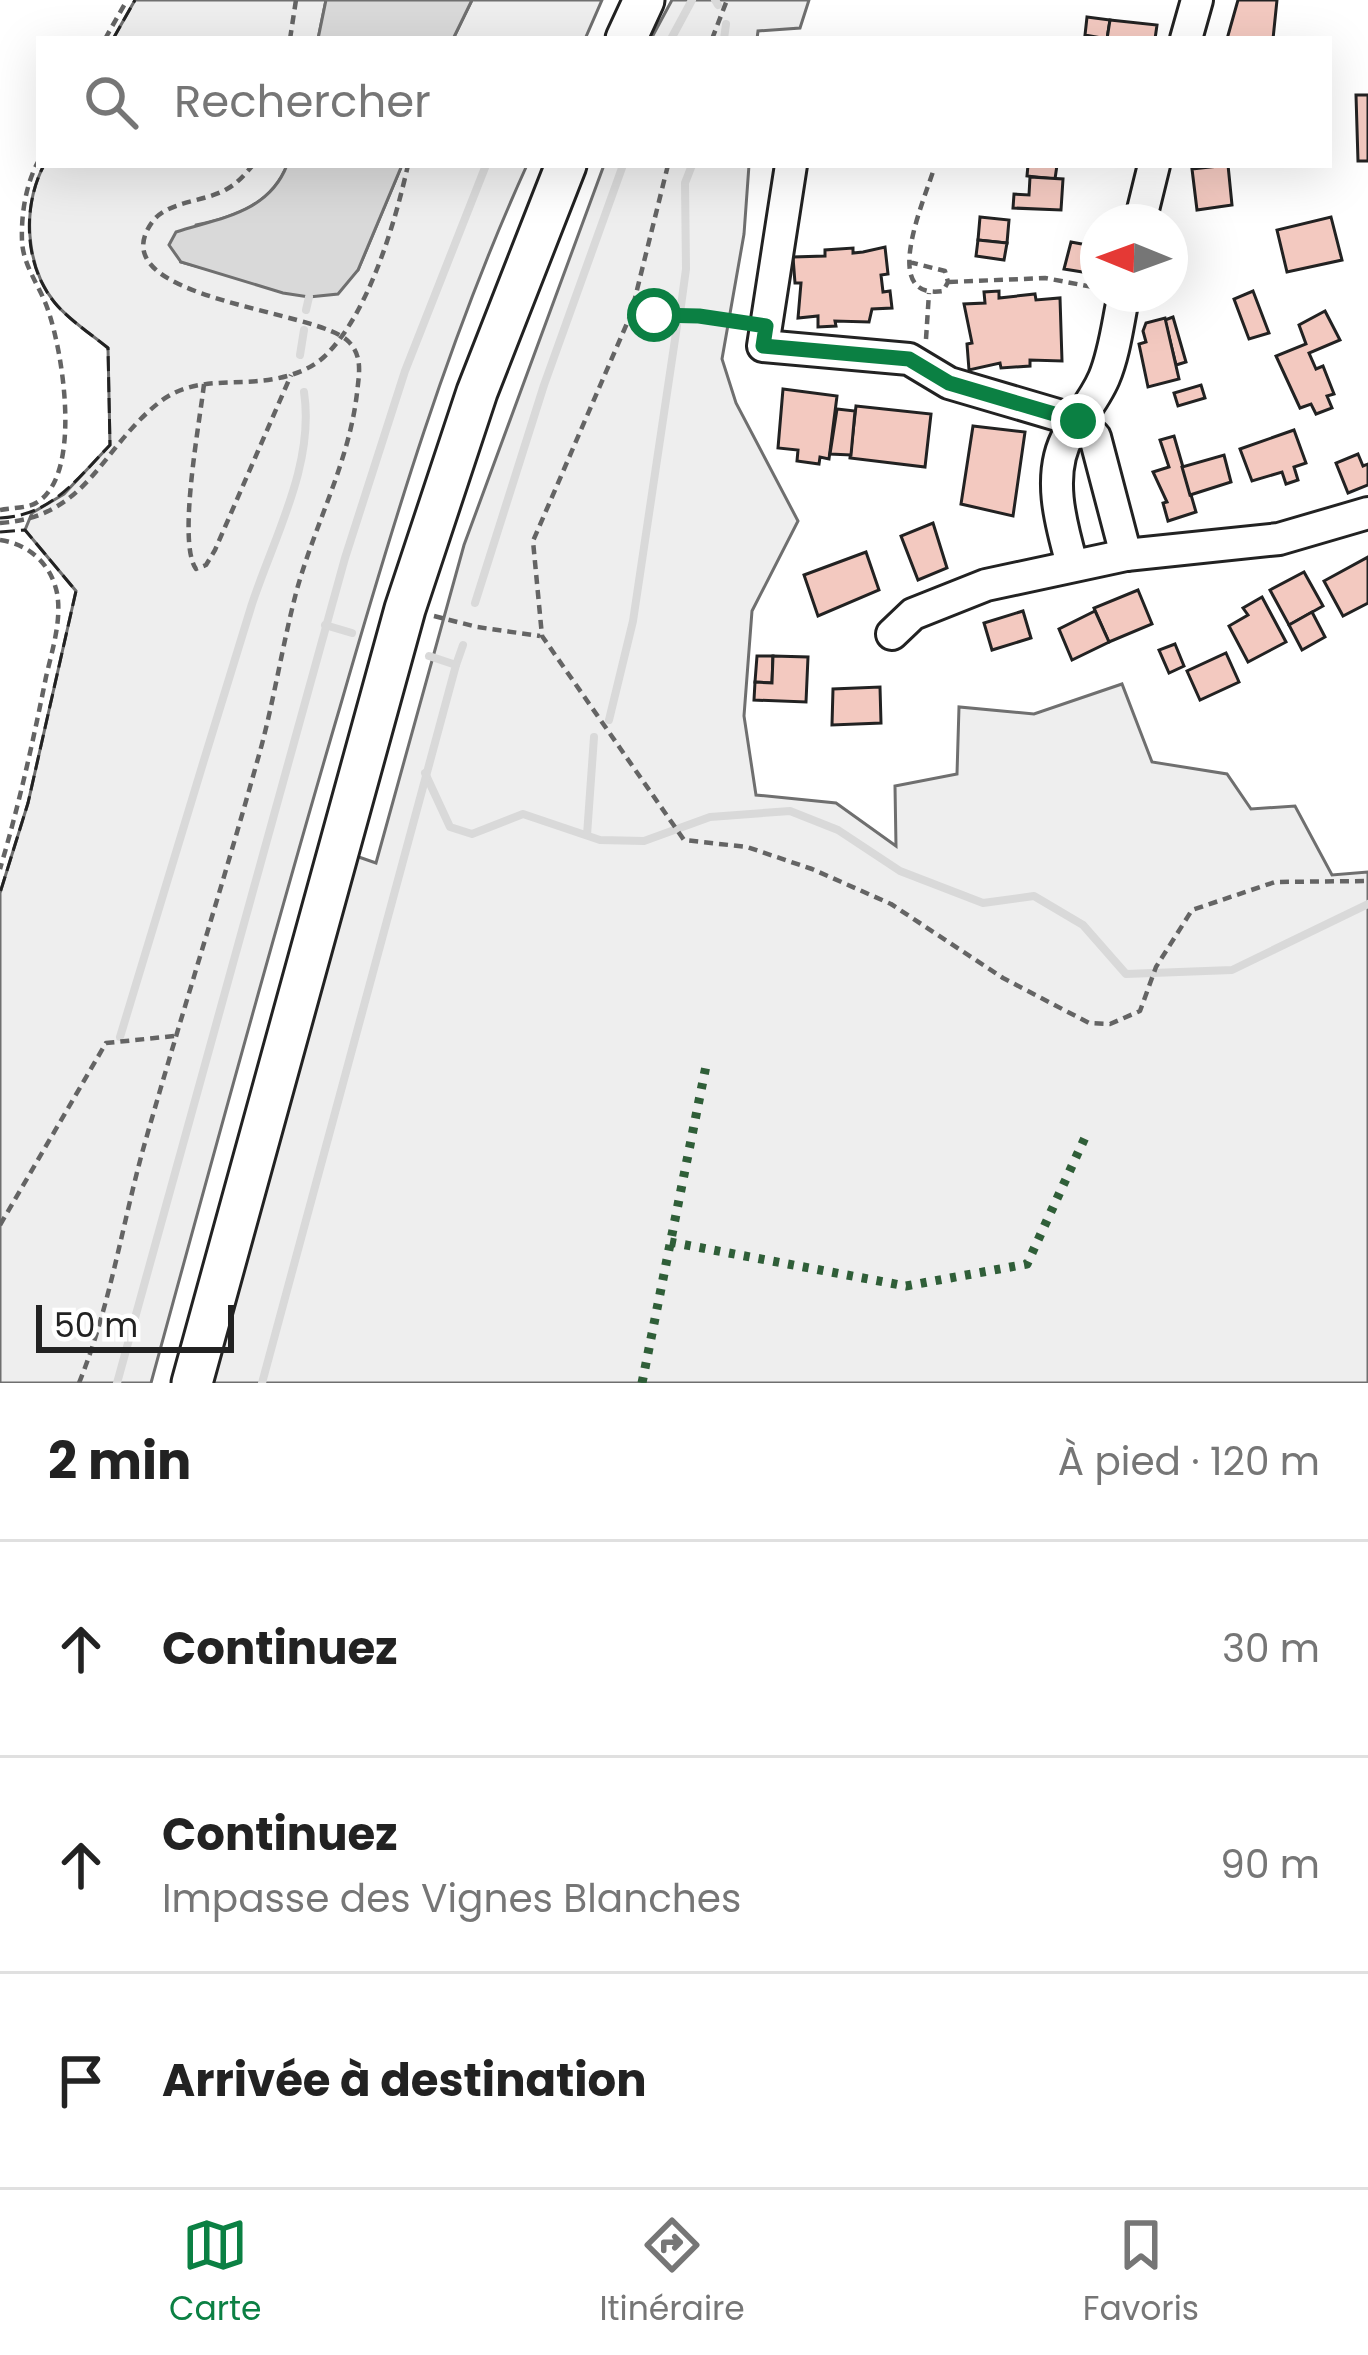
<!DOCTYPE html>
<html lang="fr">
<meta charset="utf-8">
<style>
:root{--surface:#fff;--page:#f6f6f6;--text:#222;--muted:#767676;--line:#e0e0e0;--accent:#0b8043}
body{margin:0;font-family:Poppins,sans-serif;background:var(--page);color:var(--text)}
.compass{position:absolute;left:1080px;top:204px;width:108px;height:108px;border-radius:50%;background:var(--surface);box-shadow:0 12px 48px #0002;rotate:271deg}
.scale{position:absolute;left:36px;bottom:30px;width:198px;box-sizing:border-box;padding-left:12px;border:6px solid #222;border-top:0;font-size:33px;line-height:42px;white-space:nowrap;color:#222;-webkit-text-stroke:9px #fff;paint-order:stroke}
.stop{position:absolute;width:36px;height:36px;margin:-27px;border:9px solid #0b8043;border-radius:50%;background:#fff}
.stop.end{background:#0b8043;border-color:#fff;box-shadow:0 3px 12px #0008}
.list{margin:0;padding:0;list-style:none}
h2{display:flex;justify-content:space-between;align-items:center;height:156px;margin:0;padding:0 48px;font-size:51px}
h2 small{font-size:39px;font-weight:400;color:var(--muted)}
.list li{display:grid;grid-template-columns:78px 1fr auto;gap:36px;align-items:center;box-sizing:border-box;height:216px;padding:0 48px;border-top:3px solid var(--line)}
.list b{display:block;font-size:45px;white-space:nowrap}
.list p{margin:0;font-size:39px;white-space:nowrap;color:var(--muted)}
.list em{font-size:39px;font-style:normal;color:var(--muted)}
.icon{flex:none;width:66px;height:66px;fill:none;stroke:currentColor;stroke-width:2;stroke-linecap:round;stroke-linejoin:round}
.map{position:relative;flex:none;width:1368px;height:1383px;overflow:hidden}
.search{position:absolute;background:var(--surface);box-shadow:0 12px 48px #0002;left:36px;right:36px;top:36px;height:132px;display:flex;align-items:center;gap:30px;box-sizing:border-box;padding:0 42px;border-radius:0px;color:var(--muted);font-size:45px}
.sheet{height:804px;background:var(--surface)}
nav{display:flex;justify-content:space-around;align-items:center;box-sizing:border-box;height:168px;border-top:3px solid var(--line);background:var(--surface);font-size:33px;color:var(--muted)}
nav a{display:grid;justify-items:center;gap:6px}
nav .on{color:var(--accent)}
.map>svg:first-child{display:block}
</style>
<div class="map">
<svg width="1368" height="1383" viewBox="0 0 1368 1383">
<rect width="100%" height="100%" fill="#fff"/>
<g fill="#eee" stroke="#6f6f6f" stroke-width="3">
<polygon points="135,0 326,0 318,39 113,39"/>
<polygon points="472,0 602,0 585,39 453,39"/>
<polygon points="672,0 809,0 800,28 758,31 757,39 651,39"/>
<path d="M44,165H287C271,205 234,217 196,225L181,262L309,297L358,270L402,165H527C448,339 393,523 340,707C274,931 213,1157 151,1383H0V893L28,803L76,591L25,530L32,513L64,494L110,445L108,348C91,334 69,320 55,303C25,266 22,207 44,165Z"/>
<polygon points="604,165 749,165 744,234 722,359 736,403 798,521 752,611 744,716 756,795 836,803 896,846 895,786 957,774 959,707 1034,714 1122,684 1152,762 1227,774 1251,809 1295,806 1332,875 1368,872 1368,1383 212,1383 353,855 376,863 464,545"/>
</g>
<g fill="#d9d9d9" stroke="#6f6f6f" stroke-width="3">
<polygon points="326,0 472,0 453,39 318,39"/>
<path d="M287,165H402L358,270L338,294L309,297L283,293L181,262L169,245L176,232C219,218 269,213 287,165Z"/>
</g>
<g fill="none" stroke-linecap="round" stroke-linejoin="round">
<g stroke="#d9d9d9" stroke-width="8">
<polyline points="715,0 718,5"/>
<polyline points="671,39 692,0"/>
<polyline points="724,39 726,24"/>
<polyline points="306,310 309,297"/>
<polyline points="680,313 686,269 685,183 692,165"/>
<polyline points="300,355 304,330"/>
<polyline points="475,603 544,385 623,165"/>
<polyline points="325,625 352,633"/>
<polyline points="456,665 463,645"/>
<polyline points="609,720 633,621 677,326"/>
<polyline points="425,773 450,827 472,834 523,814 600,840 644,841 710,817 790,811 838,830 900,871 983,903 1034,896 1083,925 1126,974 1232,970 1368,904"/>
<polyline points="587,835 594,737"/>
<path d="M120,1037C164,893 207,748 252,604C274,537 315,464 304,392"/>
<polyline points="117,1383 345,558 405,371 486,165"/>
<polyline points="262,1383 456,665 429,656"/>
</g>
</g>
<g fill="#f3c9c0" stroke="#222" stroke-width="3">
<polygon points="1238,0 1277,0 1273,39 1227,39"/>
<polygon points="1087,17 1110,20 1107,39 1085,35"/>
<polygon points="1110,20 1157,25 1155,39 1107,39"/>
<polygon points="1356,95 1368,95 1368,161 1358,161"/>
<polygon points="1028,165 1057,165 1055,179 1027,176"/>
<polygon points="1228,165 1232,205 1197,210 1192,169"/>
<polygon points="1030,177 1063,179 1061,210 1013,208 1014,194 1029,195"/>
<polygon points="980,217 1009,220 1007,243 978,240"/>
<polygon points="1331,217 1342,260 1287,272 1277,230"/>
<polygon points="978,240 1007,243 1004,260 976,256"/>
<polygon points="1071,242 1098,247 1095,274 1064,269"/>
<polygon points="885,247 888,274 881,275 883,292 890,291 892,308 872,309 869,322 835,321 836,326 818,327 818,316 798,318 801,283 795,283 793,257 825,256 825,250 853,248 853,253 863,252"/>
<polygon points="999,291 999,298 1035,294 1036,300 1060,298 1062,361 1030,360 1030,366 1001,368 1000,363 969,370 967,344 972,343 964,304 985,303 984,292"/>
<polygon points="1253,291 1269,333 1249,339 1234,299"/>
<polygon points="1325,311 1340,340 1309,353 1316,369 1323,366 1334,394 1327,396 1332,408 1316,414 1311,404 1300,408 1276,356 1306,344 1299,325"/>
<polygon points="1173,317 1186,362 1176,365 1165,320"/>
<polygon points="1165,318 1179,379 1148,387 1139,344 1146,342 1143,331 1146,323"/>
<polygon points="1201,385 1205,398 1178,406 1174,393"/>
<polygon points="783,389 837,396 829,459 820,457 819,464 797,461 798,450 778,448"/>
<polygon points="856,406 931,414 925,467 850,458"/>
<polygon points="837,409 855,411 851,455 830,454"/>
<polygon points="973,426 1025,432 1013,516 961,504"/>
<polygon points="1294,430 1306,463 1294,467 1298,480 1286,484 1282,472 1252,481 1240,449"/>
<polygon points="1174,436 1196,512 1168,521 1163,503 1167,502 1153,472 1169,467 1160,440"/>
<polygon points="1358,454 1363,466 1368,464 1368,485 1348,493 1336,463"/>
<polygon points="1224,455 1231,482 1190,495 1182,467"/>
<polygon points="933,523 947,568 918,580 901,536"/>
<polygon points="866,552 879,590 818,616 804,575"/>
<polygon points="1368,557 1368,603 1343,616 1324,581"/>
<polygon points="1304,572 1323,606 1289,625 1270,590"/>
<polygon points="1138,590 1152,624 1109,642 1094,608"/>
<polygon points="1262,597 1286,642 1248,662 1229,626 1248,615 1243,608"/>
<polygon points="1023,611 1031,638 992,650 984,623"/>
<polygon points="1095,611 1109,642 1072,660 1059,629"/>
<polygon points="1312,612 1325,637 1302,650 1289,625"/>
<polygon points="1175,644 1184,666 1169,673 1159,650"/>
<polygon points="1226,653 1239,682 1200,700 1187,671"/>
<polygon points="757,656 773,656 772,683 755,682"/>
<polygon points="773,656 808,657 806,702 754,700 755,682 772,683"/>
<polygon points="880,687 881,723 832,725 833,689"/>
</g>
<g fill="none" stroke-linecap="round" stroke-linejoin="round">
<defs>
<g id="minor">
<polyline points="1186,39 1197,0"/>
<polyline points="791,165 763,346 909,359 949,383 1078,421 1095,437 1126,555"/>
<polyline points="1140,222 1154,165"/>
<path d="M1072,564C1061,525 1046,473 1069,434C1081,415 1095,399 1104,378C1115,352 1118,321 1124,294"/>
<polyline points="892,634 913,614 986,585 1126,555 1279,539 1368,513"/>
</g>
<g id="major">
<polyline points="626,39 644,0"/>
<polyline points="192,1383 405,609 477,392 566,165"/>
</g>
</defs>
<use href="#minor" stroke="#222" stroke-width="36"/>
<use href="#major" stroke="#222" stroke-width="45"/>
<g stroke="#646464" stroke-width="4.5" stroke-dasharray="9 6" stroke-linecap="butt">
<polyline points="105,39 127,0"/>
<polyline points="290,39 296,0"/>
<polyline points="712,39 727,0"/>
<polyline points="668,165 631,314 533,541 542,636 684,840 747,847 812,869 891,904 1003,978 1089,1023 1110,1024 1140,1011 1156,967 1192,910 1275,882 1368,881"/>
<path d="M909,262L945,271L948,282L943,291C877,301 927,195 935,165"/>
<polyline points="949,282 1045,278 1098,288"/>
<polyline points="631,314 699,316 739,322"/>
<polyline points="926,339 929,293"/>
<path d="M204,384C200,421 177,542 196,569L206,565L215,550L291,375"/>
<path d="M0,510C10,508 28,508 36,503C83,476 63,353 48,310C40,286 23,266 22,241C21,214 26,183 39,160"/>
<path d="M0,523C89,517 100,448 161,401C190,379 224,384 258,381C281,379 307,373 325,356C369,313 395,223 408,165"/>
<path d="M0,540C29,544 51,564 57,593C62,620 52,651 46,677C33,742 19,805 0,869"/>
<polyline points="434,616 477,627 540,636"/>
<polyline points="0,1225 106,1043 175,1036"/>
<path d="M79,1383C110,1307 122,1225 144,1146C182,1012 225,879 262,744C275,694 283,643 296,593C314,526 349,463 357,393C359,374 363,357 349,342C320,309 94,300 153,221C168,201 205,202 227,189C238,183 245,174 253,165"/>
</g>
<use href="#minor" stroke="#fff" stroke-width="30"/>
<use href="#major" stroke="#fff" stroke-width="39"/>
<g stroke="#2f5e38" stroke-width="9" stroke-dasharray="6 9" stroke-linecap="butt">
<polyline points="670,1242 906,1286 1027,1264 1088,1131"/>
<polyline points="642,1383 707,1061"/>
</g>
<g stroke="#222" stroke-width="3" stroke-dasharray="15 6" stroke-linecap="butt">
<polyline points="113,39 135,0"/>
<path d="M0,518C51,516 77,479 110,445L108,348C91,334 69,320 55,303C24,266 22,207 44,165"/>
<polyline points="0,532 25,530 76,591 28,803 0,893"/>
</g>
</g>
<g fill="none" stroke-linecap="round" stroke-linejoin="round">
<polyline stroke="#0b8043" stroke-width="15" points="654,315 699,316 766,326 763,346 909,359 949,383 1078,421"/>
</g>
</svg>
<svg class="compass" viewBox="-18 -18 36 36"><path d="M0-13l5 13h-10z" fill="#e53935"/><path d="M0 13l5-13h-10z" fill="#767676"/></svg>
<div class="scale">50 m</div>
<div class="stop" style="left:654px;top:315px"></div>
<div class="stop end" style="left:1078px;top:421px"></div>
<div class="search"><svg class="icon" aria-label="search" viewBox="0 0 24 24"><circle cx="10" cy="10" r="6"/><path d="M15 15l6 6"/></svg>Rechercher</div>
</div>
<section class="sheet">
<h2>2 min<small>À pied · 120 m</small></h2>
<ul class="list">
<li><svg class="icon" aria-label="ahead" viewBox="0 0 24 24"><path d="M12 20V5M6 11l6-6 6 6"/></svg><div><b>Continuez</b></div><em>30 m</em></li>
<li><svg class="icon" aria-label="ahead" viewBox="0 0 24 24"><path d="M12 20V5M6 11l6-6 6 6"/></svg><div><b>Continuez</b><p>Impasse des Vignes Blanches</p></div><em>90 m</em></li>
<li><svg class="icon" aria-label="arrive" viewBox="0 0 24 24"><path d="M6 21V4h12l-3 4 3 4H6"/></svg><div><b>Arrivée à destination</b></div></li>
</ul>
</section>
<nav>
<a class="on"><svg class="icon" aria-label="map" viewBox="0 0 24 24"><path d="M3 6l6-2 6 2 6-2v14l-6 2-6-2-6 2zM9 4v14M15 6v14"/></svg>Carte</a>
<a><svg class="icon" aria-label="directions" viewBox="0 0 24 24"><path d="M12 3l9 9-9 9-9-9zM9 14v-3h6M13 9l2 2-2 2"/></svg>Itinéraire</a>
<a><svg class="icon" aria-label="saved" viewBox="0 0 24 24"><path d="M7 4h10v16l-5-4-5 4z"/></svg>Favoris</a>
</nav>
